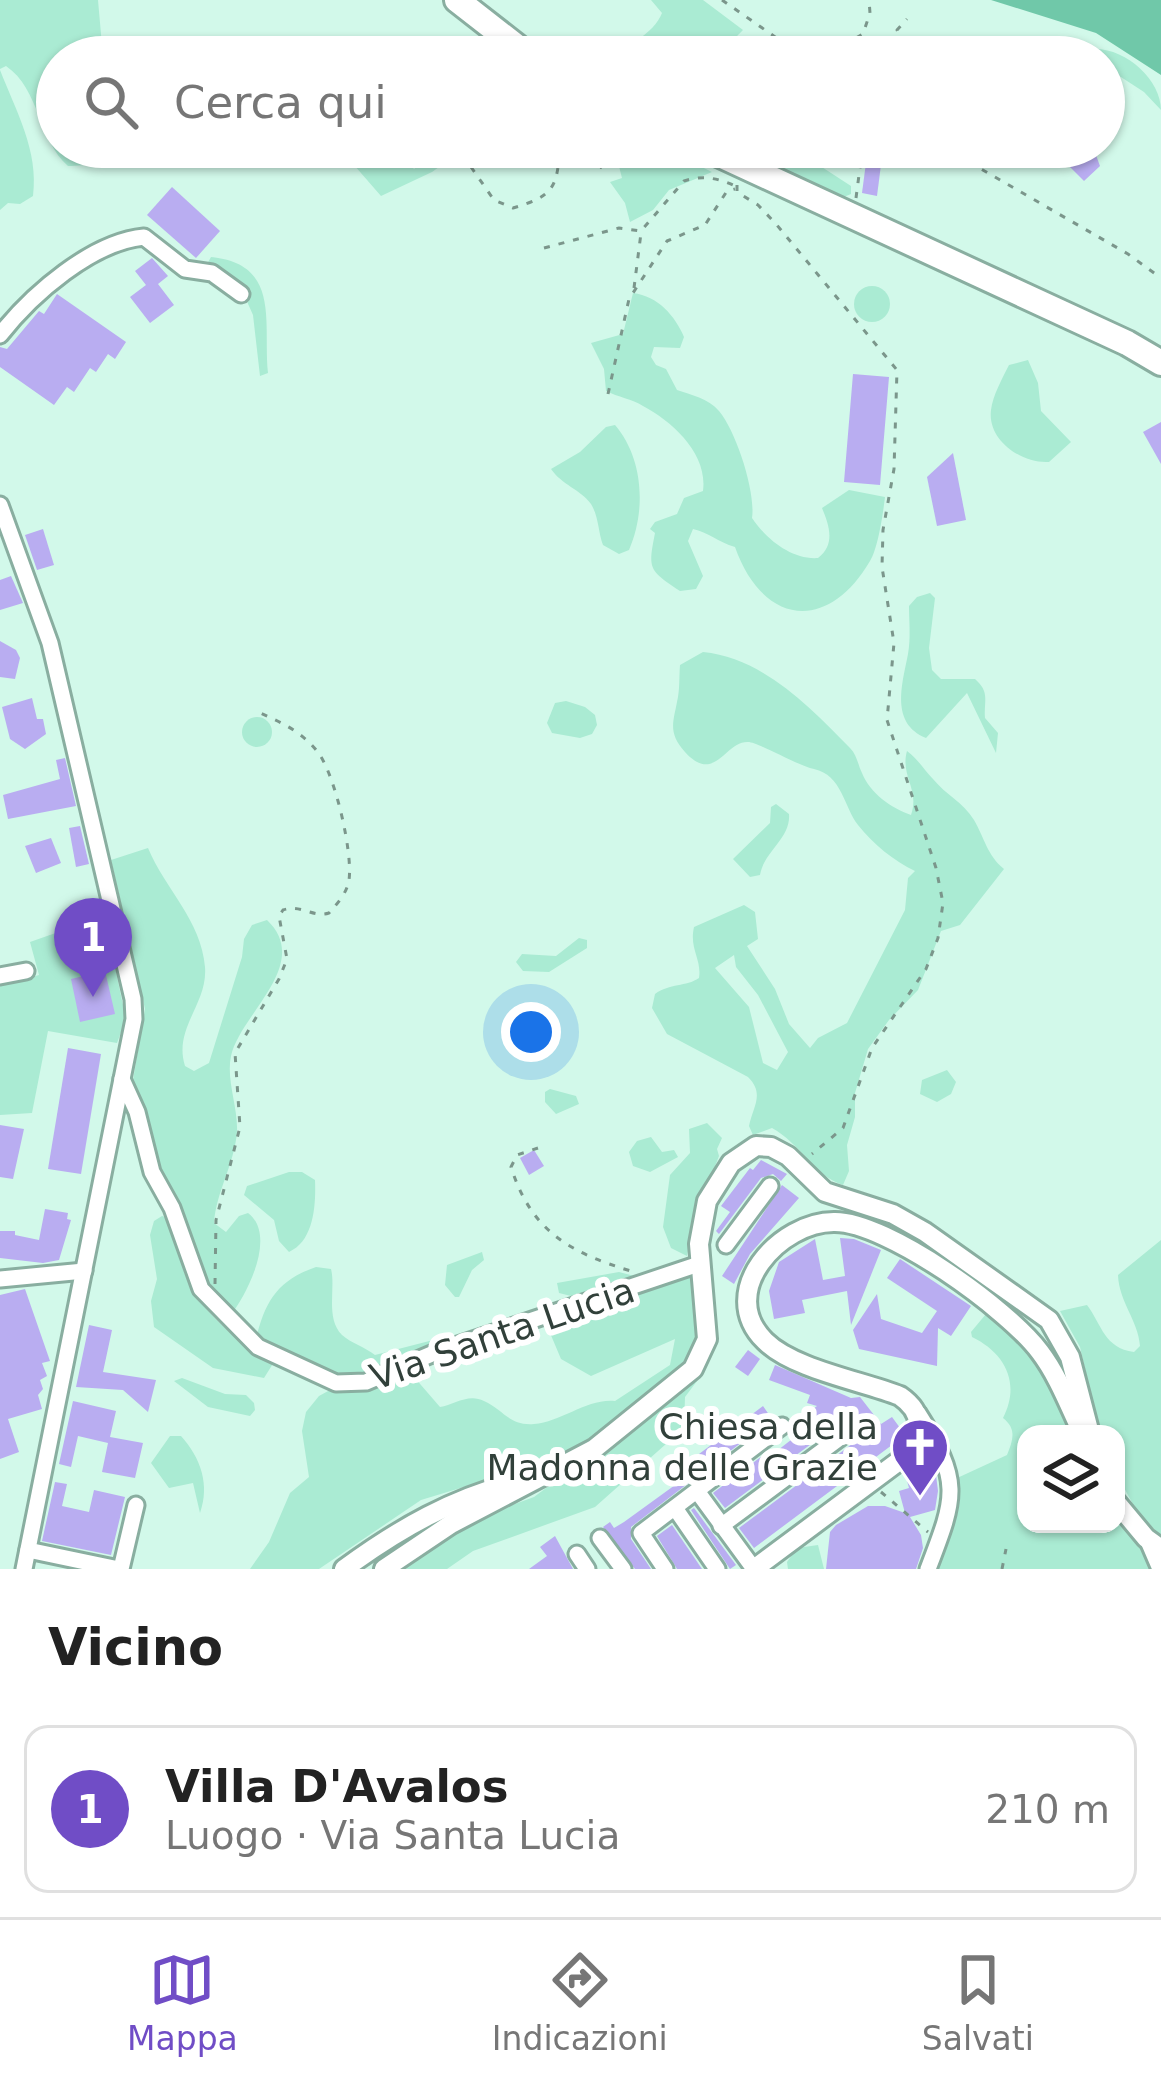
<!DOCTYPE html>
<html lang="it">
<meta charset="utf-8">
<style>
:root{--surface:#fff;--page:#f6f6f6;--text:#222;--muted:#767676;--line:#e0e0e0;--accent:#704dc6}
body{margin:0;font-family:"DejaVu Sans",sans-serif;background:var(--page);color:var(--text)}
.controls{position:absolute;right:36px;bottom:36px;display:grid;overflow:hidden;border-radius:24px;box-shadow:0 3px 9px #0004}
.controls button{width:108px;height:108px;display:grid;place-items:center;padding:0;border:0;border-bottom:3px solid var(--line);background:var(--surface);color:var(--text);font:60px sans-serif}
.you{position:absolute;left:531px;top:1032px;width:42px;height:42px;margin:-30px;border:9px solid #fff;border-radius:50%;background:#1a73e8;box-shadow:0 0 0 18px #1a73e833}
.badge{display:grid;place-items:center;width:78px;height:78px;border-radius:50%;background:var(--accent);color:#fff;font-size:39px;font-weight:700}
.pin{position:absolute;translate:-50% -99px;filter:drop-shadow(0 3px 6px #0008)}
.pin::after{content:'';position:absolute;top:63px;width:42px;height:36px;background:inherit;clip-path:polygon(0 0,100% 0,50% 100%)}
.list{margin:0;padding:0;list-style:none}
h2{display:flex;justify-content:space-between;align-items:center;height:156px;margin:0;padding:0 48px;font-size:51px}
h2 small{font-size:39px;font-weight:400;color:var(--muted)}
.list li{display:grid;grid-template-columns:78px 1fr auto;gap:36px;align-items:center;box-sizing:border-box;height:168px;margin:0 24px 24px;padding:0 24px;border:3px solid var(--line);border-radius:24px}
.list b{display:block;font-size:45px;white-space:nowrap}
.list p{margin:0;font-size:39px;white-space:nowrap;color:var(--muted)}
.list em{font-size:39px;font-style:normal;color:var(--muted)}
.icon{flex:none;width:66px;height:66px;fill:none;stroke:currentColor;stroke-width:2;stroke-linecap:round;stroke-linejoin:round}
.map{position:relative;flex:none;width:1161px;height:1569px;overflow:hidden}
.search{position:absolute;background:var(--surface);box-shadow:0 3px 9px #0004;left:36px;right:36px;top:36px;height:132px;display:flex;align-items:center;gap:30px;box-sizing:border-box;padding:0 42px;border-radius:66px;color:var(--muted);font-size:45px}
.sheet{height:348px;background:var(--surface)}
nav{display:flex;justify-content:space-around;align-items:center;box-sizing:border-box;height:168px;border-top:3px solid var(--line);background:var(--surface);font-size:33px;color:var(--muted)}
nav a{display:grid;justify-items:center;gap:6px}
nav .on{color:var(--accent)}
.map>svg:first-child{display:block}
</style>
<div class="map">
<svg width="1161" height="1569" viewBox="0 0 1161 1569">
<rect width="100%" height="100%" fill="#d2f9ea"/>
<g fill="#aaebd3" fill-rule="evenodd">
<path d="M0,0H98L103,57H57V147H115C104,163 87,166 68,166C38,140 40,89 6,66L0,69Z"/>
<path d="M651,0H703L743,30L731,42L677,46L645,57H570C581,48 584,52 598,52C622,53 654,34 662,13Z"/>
<path d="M1094,49C1126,48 1161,80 1161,110L1144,92L1104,66V57H1089Z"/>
<path d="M0,70C16,111 39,151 33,196L20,204L8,203L0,210Z"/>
<polygon points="374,147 394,147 414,169 442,147 467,147 432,172 381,196 354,165"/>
<polygon points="614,147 661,147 712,172 669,190 653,210 630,222 625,203 610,182 622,178"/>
<path d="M759,147H791L851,186V194L839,199C811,187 777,173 759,147Z"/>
<path d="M211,257C281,264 263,322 268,373L260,376L253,315L245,297L206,266Z"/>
<circle cx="872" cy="304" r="18"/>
<path d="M633,293C658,296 675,316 684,337L680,348L654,347L651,357L656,365L666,369L677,390C691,395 708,398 719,411C736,431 756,492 752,518C766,539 792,560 818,558C836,544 829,525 822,508L849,490L885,497C883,514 878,548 870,561C828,633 763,626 735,547C718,542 708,532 693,529L688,541L703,576L696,589L680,591C648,570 648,569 655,533L650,529L655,522L677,514L684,498L703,491C708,454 673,422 643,406C632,399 618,397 606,391L604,369L591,343L623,334Z"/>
<path d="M1028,360L1038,383L1041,411L1071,442L1049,462C1023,464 987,441 991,410C993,395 1002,379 1009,365Z"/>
<path d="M615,425C644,459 646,511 629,550L619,554L603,545C598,532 599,517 591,504C580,489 562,485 551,469L580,452L606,427Z"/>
<path d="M930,593L935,598L929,648L932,670L941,679H975C990,692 984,700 985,718L998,733L996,753L967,693L926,738C890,723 902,685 908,654C911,638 909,621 909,606L917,597Z"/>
<path d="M703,652C763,658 810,707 850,748C857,755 858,765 862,773C870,793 891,808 911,815C920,789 900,776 907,751C919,760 923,769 933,779C946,795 963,802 974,820C985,839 987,855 1004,869L960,925L941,931L918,990L889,1020L868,1049L855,1093V1117L847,1145L849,1171L843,1185C814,1176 800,1143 772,1128L753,1135L749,1126C753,1106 765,1094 748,1077L667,1034L652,1008L655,994C670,983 686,987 699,978C702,959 689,949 694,927L744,905L755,912L758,939L747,946L775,989L789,1024L810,1048L818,1038L847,1023L905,910L908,878L915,871C894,861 873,844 858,825C844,807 842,775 814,769C796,765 758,742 748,742C725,741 715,785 685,752C668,733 673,723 677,702C680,690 679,677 680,665ZM734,955L736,967L758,995L788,1052L777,1070L763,1063L749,1007L715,968Z"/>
<polygon points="566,701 585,707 595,715 597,725 592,734 580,738 552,733 547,723 555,703"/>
<circle cx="257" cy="732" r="15"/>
<path d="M776,804L789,814C791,839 764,851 760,875L750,877L733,859L770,823L771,807Z"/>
<path d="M148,848C165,889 201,920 205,967C208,1004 173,1028 185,1066L194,1071L209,1063L242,957L244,939L252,925L267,920C313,964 240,1014 231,1056C226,1080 238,1107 237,1131C235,1163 216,1192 214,1223L226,1232L239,1216L248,1213C277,1235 248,1293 230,1316L199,1274L156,1171L133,1080L145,1009L111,860Z"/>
<polygon points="104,916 126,1019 117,1043 48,1031 32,1113 0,1115 0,986 39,975 30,942"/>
<polygon points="579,938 587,940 587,948 549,972 523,971 516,962 522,954 556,956"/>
<polygon points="947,1070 956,1082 951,1094 937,1102 920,1094 922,1080"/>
<polygon points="550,1089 576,1096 579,1104 556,1114 545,1102 545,1092"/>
<polygon points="707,1123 722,1138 717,1149 719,1156 694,1221 687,1256 671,1248 663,1227 670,1175 690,1153 689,1129"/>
<polygon points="651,1137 662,1152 674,1150 678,1157 650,1172 633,1166 629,1152 637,1141"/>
<path d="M289,1172H302L315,1180C316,1205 314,1241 289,1252L279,1241L274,1220L244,1195L247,1186Z"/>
<path d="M162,1216L169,1218C178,1236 178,1256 185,1274C201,1312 238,1343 274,1362L264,1378L213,1368L154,1327L151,1301L157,1279L150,1235L154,1221Z"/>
<path d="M1161,1240V1537L1135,1508L1116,1473V1434H1100L1080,1347L1060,1311L1087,1305C1102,1325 1104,1348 1134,1352L1140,1346C1138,1320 1119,1302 1118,1275Z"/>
<polygon points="482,1252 484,1260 472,1270 459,1297 455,1297 445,1285 447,1265"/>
<path d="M316,1267L331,1269C336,1288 325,1318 342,1335C351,1343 365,1347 375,1355L441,1338L445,1342C420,1351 397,1363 373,1373C334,1389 289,1356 256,1339C265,1301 278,1280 316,1267Z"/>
<polygon points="619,1272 642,1278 579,1298 559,1293 557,1283"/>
<path d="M690,1275L696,1311V1340L689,1359L614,1421L563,1457L421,1500L319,1569H250L269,1542L290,1493L309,1477L302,1431L306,1412L319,1396L330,1390L361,1392L408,1370L440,1407C454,1405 468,1393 484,1401C504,1410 509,1426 534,1424C561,1422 588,1398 615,1401L670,1365L675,1339L591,1376L561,1359L545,1321Z"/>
<path d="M986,1314C1035,1339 1053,1385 1069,1434H1026V1524H1116V1513L1154,1569H934L955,1479L1007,1455C1013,1440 1017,1429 1003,1418C1021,1383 1005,1353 972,1337L971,1332Z"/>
<polygon points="182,1378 225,1394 246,1395 254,1403 255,1410 250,1416 208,1407 174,1381"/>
<polygon points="693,1378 697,1381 685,1397 684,1428 595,1507 473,1551 447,1569 391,1569 460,1524 534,1497"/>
<path d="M170,1436H181C201,1458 210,1485 200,1513L193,1483L169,1488L151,1463Z"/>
<polygon points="818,1545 824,1569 788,1569 787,1562 797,1548"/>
</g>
<polygon fill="#70c8a9" points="991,0 1161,0 1161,75 1096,33"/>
<g fill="#b9adf1">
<polygon points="400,147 435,147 414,164"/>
<polygon points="1050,147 1093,147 1100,166 1084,181"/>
<polygon points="867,155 882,157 877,196 862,193"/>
<polygon points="172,187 220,231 196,258 147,215"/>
<polygon points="152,258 168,276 158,284 174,305 150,323 130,297 146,285 135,271"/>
<polygon points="57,294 126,342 115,359 108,354 96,372 90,368 74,392 67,387 54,405 0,367 0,347 7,349 39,311 44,314"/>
<polygon points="853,374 889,377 880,485 844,482"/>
<polygon points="1161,422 1161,464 1143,432"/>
<polygon points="953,453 966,520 937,526 927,477"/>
<polygon points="43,529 54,565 37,570 25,535"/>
<polygon points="11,576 23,603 0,610 0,580"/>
<polygon points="0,641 16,650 20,658 15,679 0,677"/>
<polygon points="32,698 37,719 43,719 46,734 25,749 10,739 2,707"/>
<polygon points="65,758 76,806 8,819 3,795 60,779 56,760"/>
<polygon points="80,826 89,864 76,867 69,828"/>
<polygon points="51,838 61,863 36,873 25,846"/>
<polygon points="105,971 115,1014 80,1022 71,979"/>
<polygon points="68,1048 101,1054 81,1174 48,1169"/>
<polygon points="0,1125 24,1129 13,1179 0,1177"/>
<polygon points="534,1150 544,1166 529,1175 520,1158"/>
<polygon points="761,1160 787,1174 781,1181 773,1174 761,1178 719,1234 716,1231 730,1212 721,1206 750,1168 753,1170"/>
<polygon points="782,1185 799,1198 750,1254 734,1284 722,1276"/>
<polygon points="45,1209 68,1213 67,1219 71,1220 59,1260 43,1263 0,1258 0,1231 15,1231 15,1235 39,1240"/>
<polygon points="840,1238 854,1239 881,1250 851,1325 847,1291 802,1300 805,1313 774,1319 769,1291 779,1262 815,1239 823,1280 845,1276"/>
<polygon points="900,1259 971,1306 951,1336 938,1328 937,1366 859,1349 853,1330 877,1294 881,1319 922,1333 937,1311 887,1278"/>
<polygon points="25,1289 50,1361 42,1363 47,1376 40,1380 43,1389 38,1395 42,1409 8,1419 19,1452 0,1459 0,1295"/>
<polygon points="89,1325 112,1330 103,1372 156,1380 148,1412 123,1390 76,1387"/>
<polygon points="748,1350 760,1359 748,1376 735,1367"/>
<polygon points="775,1365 851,1398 860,1397 881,1424 892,1417 903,1432 892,1445 754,1548 739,1528 852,1444 857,1434 851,1424 838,1424 725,1508 713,1493 770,1450 773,1454 796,1436 794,1423 817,1406 807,1403 810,1395 769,1380"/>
<polygon points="73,1401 116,1411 110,1437 143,1443 135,1478 102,1472 108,1443 78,1436 71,1467 59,1464"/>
<polygon points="763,1406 772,1419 631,1527 631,1539 651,1569 635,1569 603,1527 610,1522 614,1528 624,1522 693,1472 687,1463"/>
<polygon points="924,1473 925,1478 936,1475 938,1491 935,1510 910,1517 921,1535 923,1548 916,1569 826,1569 830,1532 836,1525 868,1506 885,1506 905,1513 899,1491 909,1488 906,1477"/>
<polygon points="55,1482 67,1484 62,1506 89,1512 94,1490 125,1497 111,1555 42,1541"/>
<polygon points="694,1508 736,1565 730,1569 691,1510"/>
<polygon points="672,1525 702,1569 677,1569 657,1536"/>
<polygon points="555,1536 573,1569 529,1569 547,1556 540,1547"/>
</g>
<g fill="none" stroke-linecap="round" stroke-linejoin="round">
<defs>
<g id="minor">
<path d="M0,335C32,294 92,242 144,237L185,269L212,273L241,294"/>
<polyline points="0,505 50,643 133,999 134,1019 24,1569"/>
<polyline points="0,976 26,971"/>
<polyline points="122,1079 137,1112 152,1172 172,1208 201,1289 258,1347 336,1383 366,1382 434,1353 699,1264"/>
<polyline points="726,1245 770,1186"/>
<polyline points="0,1279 84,1271"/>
<path d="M918,1413C962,1482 956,1496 928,1569"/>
<polyline points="697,1491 754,1569"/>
<polyline points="675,1508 717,1569"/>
<polyline points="721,1526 845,1434"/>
<polyline points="600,1538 623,1569"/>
<polyline points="1148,1541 1160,1569"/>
<polyline points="28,1550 119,1569"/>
<polyline points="577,1554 587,1569"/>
<polyline points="121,1569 136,1505"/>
<polyline points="665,1569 641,1533 782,1426"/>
</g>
<g id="tertiary">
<polyline points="1116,1502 1146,1538 1161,1549"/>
<path d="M344,1569C400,1528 453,1498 520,1481"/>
<polyline points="384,1569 451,1524 594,1449 693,1369 707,1339 699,1244 707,1201 731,1163 756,1146 771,1147 788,1156 825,1192 893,1214 925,1232 1049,1320 1070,1357 1090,1434"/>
<path d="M754,1569L899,1461C919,1438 929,1416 900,1396C862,1381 793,1369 765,1341C715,1292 780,1221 835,1222C887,1222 1008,1309 1040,1352C1056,1373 1067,1400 1078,1424"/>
</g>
<g id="primary">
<polyline points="457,0 530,57"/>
<polyline points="703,147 1127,343 1161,363"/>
</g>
</defs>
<use href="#minor" stroke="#89aea0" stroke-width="21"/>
<use href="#tertiary" stroke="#89aea0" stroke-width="24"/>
<use href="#primary" stroke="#89aea0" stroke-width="30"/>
<g stroke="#7b968b" stroke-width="3" stroke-dasharray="6 9" stroke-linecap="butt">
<polyline points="722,0 804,57"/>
<polyline points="839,57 838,48 863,34 870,13 869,0"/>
<polyline points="898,57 905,46 897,30 907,19"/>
<polyline points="578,147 602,168"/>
<polyline points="943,147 1128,254 1161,278"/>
<path d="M471,167L494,200L513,208C554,196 557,188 560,147"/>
<polyline points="737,185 737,192 758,205 776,224 897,370 894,469 883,530 882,567 894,643 887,720 936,868 943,903 938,938 926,969 872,1048 843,1128 812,1154"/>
<polyline points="856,198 862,152"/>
<path d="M544,248L619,228L641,231L684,181C703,175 718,178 735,186"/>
<polyline points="634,288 641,233"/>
<polyline points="608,394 629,299 667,241 705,225 727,191 735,189"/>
<path d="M538,1148L517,1155L511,1167C532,1233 571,1253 634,1272"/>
<path d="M215,1284L216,1220L240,1127L235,1053L279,979L287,959L279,916L283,910C301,904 313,918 329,913C337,904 347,893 349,880C353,853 335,773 317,751C299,729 279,722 254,710"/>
<polyline points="881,1492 928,1532"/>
<polyline points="1002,1569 1006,1549"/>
</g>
<use href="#minor" stroke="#fff" stroke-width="15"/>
<use href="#tertiary" stroke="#fff" stroke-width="18"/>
<use href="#primary" stroke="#fff" stroke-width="24"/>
</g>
<defs>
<symbol id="church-pin" viewBox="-11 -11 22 30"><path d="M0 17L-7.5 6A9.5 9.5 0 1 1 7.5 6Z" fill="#704dc6" stroke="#fff"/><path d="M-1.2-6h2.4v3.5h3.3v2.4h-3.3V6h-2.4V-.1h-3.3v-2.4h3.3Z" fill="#fff"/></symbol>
</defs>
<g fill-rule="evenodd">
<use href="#church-pin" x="887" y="1414" width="66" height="90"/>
</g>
<g text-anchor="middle" stroke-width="12" stroke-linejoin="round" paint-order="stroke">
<g font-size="36" fill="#31403a" stroke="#fff">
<text transform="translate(502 1333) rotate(-19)" y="13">Via Santa Lucia</text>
</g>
<g font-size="36" fill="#31403a" stroke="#fff" text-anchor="end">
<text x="878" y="1439">Chiesa della<tspan x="878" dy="41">Madonna delle Grazie</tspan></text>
</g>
</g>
</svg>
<div class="controls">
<button><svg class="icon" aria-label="layers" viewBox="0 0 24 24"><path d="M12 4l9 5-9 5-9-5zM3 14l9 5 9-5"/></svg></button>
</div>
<div class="you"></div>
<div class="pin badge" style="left:93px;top:997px">1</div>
<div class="search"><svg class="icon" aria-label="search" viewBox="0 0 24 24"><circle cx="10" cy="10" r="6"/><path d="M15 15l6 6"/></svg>Cerca qui</div>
</div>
<section class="sheet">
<h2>Vicino<small></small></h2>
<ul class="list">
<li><span class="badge">1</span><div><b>Villa D'Avalos</b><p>Luogo · Via Santa Lucia</p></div><em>210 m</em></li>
</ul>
</section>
<nav>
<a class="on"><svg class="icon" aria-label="map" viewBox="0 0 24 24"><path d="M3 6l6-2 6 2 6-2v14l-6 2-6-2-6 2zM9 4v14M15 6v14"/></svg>Mappa</a>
<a><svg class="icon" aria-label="directions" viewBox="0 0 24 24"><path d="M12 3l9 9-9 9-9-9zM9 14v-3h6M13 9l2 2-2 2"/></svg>Indicazioni</a>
<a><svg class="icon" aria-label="saved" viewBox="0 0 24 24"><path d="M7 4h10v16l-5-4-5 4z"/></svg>Salvati</a>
</nav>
